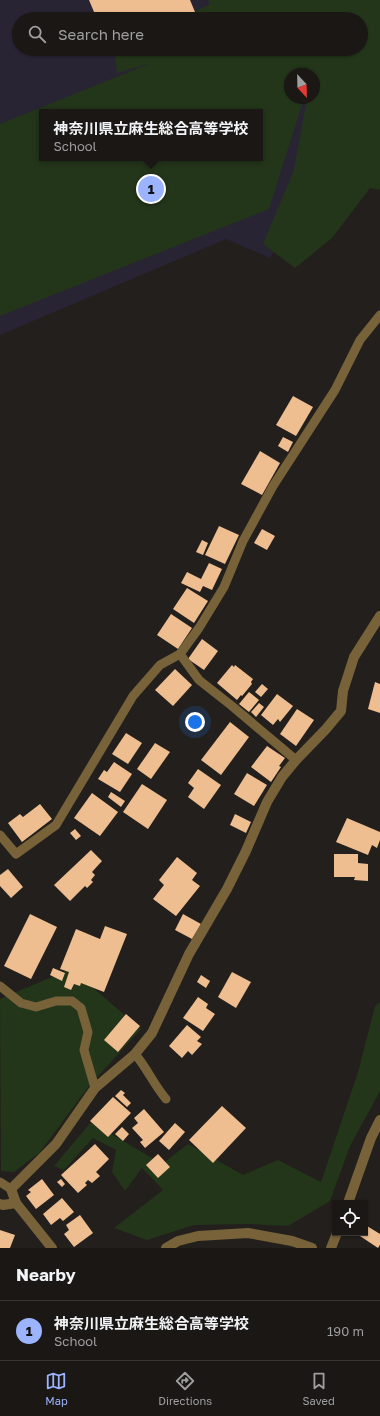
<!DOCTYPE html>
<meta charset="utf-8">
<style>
:root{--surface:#1a1715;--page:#272422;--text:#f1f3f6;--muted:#9f9fa0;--line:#383634;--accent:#9cb4fd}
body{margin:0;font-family:"Golos Text","Noto Sans JP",sans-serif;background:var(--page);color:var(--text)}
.controls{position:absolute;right:12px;bottom:12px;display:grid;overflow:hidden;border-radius:0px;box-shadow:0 1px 3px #0004}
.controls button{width:36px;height:36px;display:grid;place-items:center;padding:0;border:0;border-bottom:1px solid var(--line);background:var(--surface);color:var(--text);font:20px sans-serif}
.compass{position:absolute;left:284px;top:68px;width:36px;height:36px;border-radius:50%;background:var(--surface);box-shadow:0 1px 3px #0004;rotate:158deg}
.you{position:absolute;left:195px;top:722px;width:14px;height:14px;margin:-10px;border:3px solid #fff;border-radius:50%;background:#1a73e8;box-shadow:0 0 0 6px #1a73e833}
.badge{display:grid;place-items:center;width:26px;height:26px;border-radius:50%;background:var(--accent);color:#111;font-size:13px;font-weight:700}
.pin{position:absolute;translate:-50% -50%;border:2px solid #fff;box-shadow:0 1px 4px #0006}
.popup{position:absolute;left:39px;top:109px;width:224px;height:52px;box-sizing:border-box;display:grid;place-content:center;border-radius:0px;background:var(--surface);filter:drop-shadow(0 1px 3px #0005);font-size:13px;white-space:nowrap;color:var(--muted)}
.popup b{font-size:15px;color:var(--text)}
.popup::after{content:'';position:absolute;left:50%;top:100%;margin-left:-8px;border:8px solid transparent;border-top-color:var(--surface)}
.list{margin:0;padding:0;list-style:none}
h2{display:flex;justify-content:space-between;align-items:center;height:52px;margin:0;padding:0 16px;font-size:17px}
h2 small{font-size:13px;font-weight:400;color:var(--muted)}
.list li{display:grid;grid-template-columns:26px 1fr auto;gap:12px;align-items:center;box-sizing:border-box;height:60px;padding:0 16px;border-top:1px solid var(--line)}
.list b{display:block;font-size:15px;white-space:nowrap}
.list p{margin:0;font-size:13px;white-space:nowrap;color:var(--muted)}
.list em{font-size:13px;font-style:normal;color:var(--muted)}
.icon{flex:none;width:22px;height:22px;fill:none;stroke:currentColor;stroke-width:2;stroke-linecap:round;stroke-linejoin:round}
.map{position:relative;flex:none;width:380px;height:1248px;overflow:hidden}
.search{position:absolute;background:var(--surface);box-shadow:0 1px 3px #0004;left:12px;right:12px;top:12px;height:44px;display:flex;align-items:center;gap:10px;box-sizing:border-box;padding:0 14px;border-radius:22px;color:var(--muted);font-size:15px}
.sheet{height:112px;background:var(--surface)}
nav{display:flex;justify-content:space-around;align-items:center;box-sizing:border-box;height:56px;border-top:1px solid var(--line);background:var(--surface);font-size:11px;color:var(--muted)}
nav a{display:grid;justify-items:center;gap:2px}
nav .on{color:var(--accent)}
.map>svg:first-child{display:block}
</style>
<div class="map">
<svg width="380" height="1248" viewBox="0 0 380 1248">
<rect width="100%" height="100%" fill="#231f1c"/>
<path fill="#292434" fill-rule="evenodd" d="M0,0H222L229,19H19V49H338L294,220L270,258L226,239L0,335ZM290,74H314V98H290ZM42,112H260V158H42Z"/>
<g fill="#23361a" fill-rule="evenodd">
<path d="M208,0H380V190L370,188L332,238L295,268L263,244L294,170L307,98H314V74H290V98H304L269,209L0,316V124L151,63L117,73L114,51L118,49H361V19H179L210,4ZM42,112H260V158H42Z"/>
<polygon points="71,969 141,1029 89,1086 40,1152 14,1172 1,1171 0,999"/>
<polygon points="380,1002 380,1091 350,1146 330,1201 288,1226 250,1224 194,1225 147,1240 114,1228 163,1190 142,1168 125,1191 112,1172 116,1150 93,1138 64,1170 54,1166 91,1122 162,1164 188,1144 243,1175 278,1160 321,1182 358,1072 375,1006"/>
</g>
<g fill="#eebd90">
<polygon points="89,0 190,0 195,12 178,19 97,19"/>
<polygon points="293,396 313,407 296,436 276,425"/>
<polygon points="283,437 293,442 288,452 278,446"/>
<polygon points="260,451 280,463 262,495 241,484"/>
<polygon points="219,526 239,535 225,564 205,555"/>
<polygon points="262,529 275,536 267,550 254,543"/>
<polygon points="202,540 208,543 203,555 196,552"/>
<polygon points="209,563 222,569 212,590 203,586 200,592 181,583 187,572 201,579"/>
<polygon points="187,588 208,601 194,623 173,609"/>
<polygon points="171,614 192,628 178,649 157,635"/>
<polygon points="202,639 218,651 204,670 188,659"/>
<polygon points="232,665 234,667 235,665 253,679 251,682 252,684 242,696 241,695 237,700 217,683"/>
<polygon points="175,669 192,685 173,706 155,690"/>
<polygon points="375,682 380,684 380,713 368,709"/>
<polygon points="262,684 268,689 261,697 255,692"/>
<polygon points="249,692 259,700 249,712 239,704"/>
<polygon points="277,694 293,706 280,722 278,719 273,725 261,715"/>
<polygon points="259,703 264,707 256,717 251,712"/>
<polygon points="297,709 314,720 296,746 280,734"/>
<polygon points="230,722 249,737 221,775 201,760"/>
<polygon points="126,733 142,743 128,764 112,754"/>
<polygon points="155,743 170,752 151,779 137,769"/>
<polygon points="267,746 285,758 279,766 281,767 271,782 251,767"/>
<polygon points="114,762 132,774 120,792 98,779 104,770 107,772"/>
<polygon points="198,769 221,785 204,809 188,797 194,788 188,783"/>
<polygon points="247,773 267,785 254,806 234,794"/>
<polygon points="142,784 167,800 148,829 123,812"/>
<polygon points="111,792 125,801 121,807 108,797"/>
<polygon points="92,793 118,812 100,836 74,818"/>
<polygon points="40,804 52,819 22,842 8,823 20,814 23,817"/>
<polygon points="235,814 251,822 246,833 230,825"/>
<polygon points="347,818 380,832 380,840 377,848 372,845 368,855 336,842"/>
<polygon points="75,829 81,836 76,840 70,833"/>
<polygon points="91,850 102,861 92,872 95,875 91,880 93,882 87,888 85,886 70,901 54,885"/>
<polygon points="334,854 358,854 358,863 368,864 368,881 354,880 355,877 334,877"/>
<polygon points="177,857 197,873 192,880 200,886 176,916 153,899 164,885 159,880"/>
<polygon points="8,869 23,887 11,898 0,886 0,875"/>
<polygon points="30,914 57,927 31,979 4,966"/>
<polygon points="183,914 201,924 192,939 175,930"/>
<polygon points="105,926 127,934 104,992 81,983 80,986 74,984 71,990 64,987 69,972 60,969 76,929 100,939"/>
<polygon points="53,968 65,973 62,981 50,975"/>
<polygon points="232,972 251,982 236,1008 218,997"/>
<polygon points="201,975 210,981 206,988 197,982"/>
<polygon points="198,997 208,1004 206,1008 215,1014 203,1031 183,1018"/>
<polygon points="126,1014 140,1026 118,1052 104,1040"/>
<polygon points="187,1025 201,1037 197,1041 202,1044 192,1055 188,1051 182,1058 169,1046"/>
<polygon points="121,1090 125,1093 123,1095 131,1103 127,1107 115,1096"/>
<polygon points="113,1097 131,1113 108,1137 90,1121"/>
<polygon points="222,1106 246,1128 213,1163 189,1140"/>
<polygon points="144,1109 164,1132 145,1148 140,1142 143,1140 132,1128 138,1123 134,1118"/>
<polygon points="175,1123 185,1132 169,1150 159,1141"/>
<polygon points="122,1127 129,1134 123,1141 115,1134"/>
<polygon points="95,1144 109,1159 96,1172 100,1176 92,1183 88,1180 85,1183 87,1185 78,1193 61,1175"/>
<polygon points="158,1154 170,1167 158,1178 146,1165"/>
<polygon points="42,1179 54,1195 36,1209 26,1196 31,1192 28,1190"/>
<polygon points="61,1179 65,1184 62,1187 57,1182"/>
<polygon points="62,1198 74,1212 63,1221 60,1218 51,1225 43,1214"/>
<polygon points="80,1215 93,1233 74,1247 64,1234 69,1230 66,1225"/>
<polygon points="367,1226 380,1234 380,1245 378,1248 360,1236 362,1233 365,1233 365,1229"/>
<polygon points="0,1230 15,1235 10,1248 0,1248"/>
</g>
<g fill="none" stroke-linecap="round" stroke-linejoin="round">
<g stroke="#776239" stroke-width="9">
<polyline points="296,760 232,706 199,680 180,654 199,628 224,587 243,541 273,486 335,390 360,340 380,315"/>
<polyline points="0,835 16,854 56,825 133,696 160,665 180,654"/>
<polyline points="0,986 21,1003 36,1007 56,1001 72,1001 81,1008 88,1032 84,1050 95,1088"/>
<path d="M135,1054C147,1068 154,1085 166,1099"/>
<polyline points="0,1182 11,1189"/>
</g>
<g stroke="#776239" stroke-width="10">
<polyline points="16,1203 11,1189 56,1144 95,1088 135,1054 152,1033 189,954 227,889 246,851 267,802 282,777 296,760 326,729 341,711 343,691 354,657 380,616"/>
<polyline points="348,1203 371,1138 380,1120"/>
<polyline points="0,1204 3,1205 16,1203 52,1248"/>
<polyline points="166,1248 178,1241 198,1236 248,1233 292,1241 312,1248"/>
<polyline points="331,1248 337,1233"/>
</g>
</g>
</svg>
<div class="controls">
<button><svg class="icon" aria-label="locate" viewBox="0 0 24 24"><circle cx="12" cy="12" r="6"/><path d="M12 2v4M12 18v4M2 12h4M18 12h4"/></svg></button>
</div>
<svg class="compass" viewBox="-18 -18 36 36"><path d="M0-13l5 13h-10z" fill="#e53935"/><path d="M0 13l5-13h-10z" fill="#9f9fa0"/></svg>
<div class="you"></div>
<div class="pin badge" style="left:151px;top:189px">1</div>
<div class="popup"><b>神奈川県立麻生総合高等学校</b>School</div>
<div class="search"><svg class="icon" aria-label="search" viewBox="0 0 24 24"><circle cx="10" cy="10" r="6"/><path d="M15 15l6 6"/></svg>Search here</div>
</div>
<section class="sheet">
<h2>Nearby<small></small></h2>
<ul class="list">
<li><span class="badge">1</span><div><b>神奈川県立麻生総合高等学校</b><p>School</p></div><em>190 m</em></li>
</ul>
</section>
<nav>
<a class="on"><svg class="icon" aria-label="map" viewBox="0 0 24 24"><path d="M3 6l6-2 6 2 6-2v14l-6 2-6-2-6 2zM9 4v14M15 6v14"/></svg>Map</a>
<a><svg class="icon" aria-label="directions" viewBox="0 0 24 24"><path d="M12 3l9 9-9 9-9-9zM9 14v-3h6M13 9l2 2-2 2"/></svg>Directions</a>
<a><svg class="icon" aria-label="saved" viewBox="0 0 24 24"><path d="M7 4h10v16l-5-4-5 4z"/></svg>Saved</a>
</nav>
